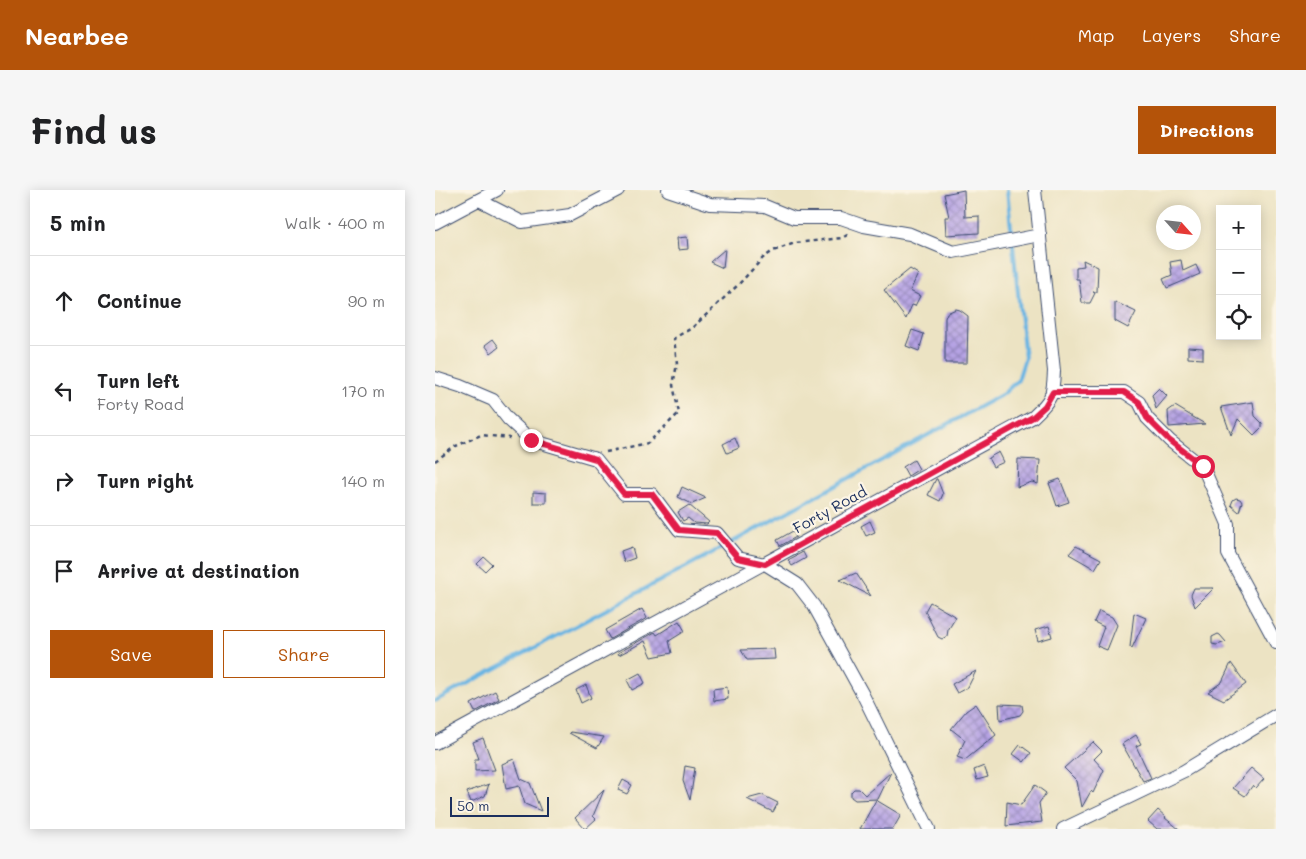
<!DOCTYPE html>
<meta charset="utf-8">
<style>
:root{--surface:#fff;--page:#f6f6f6;--text:#202124;--muted:#757577;--line:#e0e0e0;--accent:#b45309}
body{margin:0;font-family:Mali,sans-serif;background:var(--page);color:var(--text)}
.controls{position:absolute;right:15px;top:15px;display:grid;overflow:hidden;border-radius:0px;box-shadow:0 2px 12px #0003}
.controls button{width:45px;height:45px;display:grid;place-items:center;padding:0;border:0;border-bottom:1px solid var(--line);background:var(--surface);color:var(--text);font:25px sans-serif}
.compass{position:absolute;left:721px;top:15px;width:45px;height:45px;border-radius:50%;background:var(--surface);box-shadow:0 2px 12px #0003;rotate:117deg}
.scale{position:absolute;left:15px;bottom:12px;width:99px;box-sizing:border-box;padding-left:5px;border:2px solid #1b2f5e;border-top:0;font-size:14px;line-height:18px;white-space:nowrap;color:#1b2f5e;-webkit-text-stroke:4px #fcf5e5;paint-order:stroke}
.stop{position:absolute;width:15px;height:15px;margin:-11px;border:4px solid #e11d48;border-radius:50%;background:#fff}
.stop.end{background:#e11d48;border-color:#fff;box-shadow:0 1px 5px #0008}
.list{margin:0;padding:0;list-style:none}
h2{display:flex;justify-content:space-between;align-items:center;height:65px;margin:0;padding:0 20px;font-size:21px}
h2 small{font-size:16px;font-weight:400;color:var(--muted)}
.list li{display:grid;grid-template-columns:32px 1fr auto;gap:15px;align-items:center;box-sizing:border-box;height:90px;padding:0 20px;border-top:1px solid var(--line)}
.list b{display:block;font-size:19px;white-space:nowrap}
.list p{margin:0;font-size:16px;white-space:nowrap;color:var(--muted)}
.list em{font-size:16px;font-style:normal;color:var(--muted)}
.actions{display:flex;gap:10px;padding:15px 20px}
.actions a{flex:1;padding:11px 0;border:1px solid var(--accent);border-radius:0px;text-align:center;font-size:18px;color:var(--accent)}
.actions .main{background:var(--accent);color:#fff}
.icon{flex:none;width:28px;height:28px;fill:none;stroke:currentColor;stroke-width:2;stroke-linecap:round;stroke-linejoin:round}
.map{position:relative;flex:none;width:841px;height:639px;overflow:hidden;border-radius:0px}
header{display:flex;align-items:center;gap:30px;box-sizing:border-box;height:70px;padding:0 25px;background:var(--accent);color:#fff}
header strong{font-size:24px}
nav{display:flex;gap:28px;margin-inline-start:auto;font-size:18px}
.intro{display:flex;align-items:center;justify-content:space-between;box-sizing:border-box;height:120px;padding:0 30px}
h1{margin:0;font-size:35px}
.button{padding:12px 22px;border-radius:0px;background:var(--accent);color:#fff;font-size:18px;font-weight:700}
main{display:flex;gap:30px;padding:0 30px}
aside{flex:1;background:var(--surface);border-radius:0px;box-shadow:0 2px 12px #0003}
.map>svg:first-child{display:block}
</style>
<header>
<strong>Nearbee</strong>
<nav><a>Map</a><a>Layers</a><a>Share</a></nav>
</header>
<div class="intro"><h1>Find us</h1><a class="button">Directions</a></div>
<main>
<aside>
<h2>5 min<small>Walk · 400 m</small></h2>
<ul class="list">
<li><svg class="icon" aria-label="ahead" viewBox="0 0 24 24"><path d="M12 20V5M6 11l6-6 6 6"/></svg><div><b>Continue</b></div><em>90 m</em></li>
<li><svg class="icon" aria-label="left" viewBox="0 0 24 24"><path d="M17 20v-9H6M10 6l-5 5 5 5"/></svg><div><b>Turn left</b><p>Forty Road</p></div><em>170 m</em></li>
<li><svg class="icon" aria-label="right" viewBox="0 0 24 24"><path d="M7 20v-9h11M14 6l5 5-5 5"/></svg><div><b>Turn right</b></div><em>140 m</em></li>
<li><svg class="icon" aria-label="arrive" viewBox="0 0 24 24"><path d="M6 21V4h12l-3 4 3 4H6"/></svg><div><b>Arrive at destination</b></div></li>
</ul>
<div class="actions"><a class="main">Save</a><a>Share</a></div>
</aside>
<div class="map">
<svg width="841" height="639" viewBox="0 0 841 639">
<defs>
<pattern id="building-cross-hatch" width="8" height="8" patternUnits="userSpaceOnUse" patternTransform="scale(1.25)"><rect width="8" height="8" fill="#b6a3e4"/><path d="M0 0l8 8M0 8l8-8" fill="none" stroke="#9385bc"/></pattern>
</defs>
<rect width="100%" height="100%" fill="#fcf5e5"/>
<filter id="ink" filterUnits="userSpaceOnUse"><feTurbulence type="fractalNoise" baseFrequency=".02" numOctaves="2"/><feDisplacementMap in="SourceGraphic" scale="10" xChannelSelector="R" yChannelSelector="G"/><feConvolveMatrix kernelMatrix="1 2 1 2 8 2 1 2 1" color-interpolation-filters="sRGB"/></filter>
<filter id="wash" filterUnits="userSpaceOnUse"><feTurbulence type="fractalNoise" baseFrequency=".0096" numOctaves="4" result="noise"/><feDisplacementMap in="SourceGraphic" scale="20" xChannelSelector="R" yChannelSelector="G"/><feGaussianBlur stdDeviation="1.12" result="paint"/><feColorMatrix in="noise" values="0 0 0 0 0 0 0 0 0 0 0 0 0 0 0 0 0 1.4 0 .05"/><feComposite in="paint" operator="in"/></filter>
<g filter="url(#wash)">
<rect width="100%" height="100%" fill="#ece3c3"/>
<g fill="none" stroke-linecap="round" stroke-linejoin="round">
<polyline stroke="#6ab5e3" stroke-width="4" points="0,511 292,355 568,204 583,190 590,168 572,0"/>
</g>
<g id="blocks">
<g fill="url(#building-cross-hatch)">
<polygon points="529,0 530,27 544,26 544,43 511,45 510,27 514,27 509,4"/>
<polygon points="252,47 253,59 243,60 242,48"/>
<polygon points="290,59 288,78 275,72"/>
<polygon points="648,70 663,77 662,102 658,102 660,103 655,113 647,113 644,89 641,89 641,77 649,76"/>
<polygon points="746,70 748,81 761,75 765,84 732,98 728,89 737,85 735,72"/>
<polygon points="475,79 483,84 475,101 485,106 480,116 477,115 471,129 449,100"/>
<polygon points="680,112 701,122 693,138 680,131"/>
<polygon points="521,119 525,120 533,126 532,173 510,173 510,128 512,123"/>
<polygon points="477,140 489,144 484,161 471,156"/>
<polygon points="58,149 64,157 56,163 50,155"/>
<polygon points="753,157 768,158 768,169 753,168"/>
<polygon points="724,198 732,206 721,219 717,205"/>
<polygon points="818,212 820,226 827,233 827,237 819,245 803,229 796,245 786,217"/>
<polygon points="740,216 758,227 770,234 734,237 733,221"/>
<polygon points="300,248 304,258 292,263 288,254"/>
<polygon points="564,262 569,272 558,277 553,268"/>
<polygon points="583,269 605,270 603,294 597,292 582,297"/>
<polygon points="479,270 484,279 473,286 468,277"/>
<polygon points="501,289 502,289 508,304 505,311 493,305"/>
<polygon points="625,289 634,312 622,316 614,293"/>
<polygon points="247,297 271,308 257,314 243,307"/>
<polygon points="98,302 111,303 111,313 98,313"/>
<polygon points="801,308 805,309 807,312 804,322 796,315 798,310"/>
<polygon points="254,315 274,332 272,334 259,333 253,328 248,331 243,322"/>
<polygon points="435,331 440,342 431,346 426,336"/>
<polygon points="358,341 361,347 345,356 342,350"/>
<polygon points="641,356 666,369 660,379 634,364"/>
<polygon points="197,357 200,368 189,372 186,361"/>
<polygon points="368,362 371,368 357,376 353,370"/>
<polygon points="49,367 57,374 50,381 42,374"/>
<polygon points="421,383 436,406 405,390"/>
<polygon points="759,398 779,398 760,417 756,405"/>
<polygon points="495,412 521,427 513,440 512,446 507,449 503,447 490,421"/>
<polygon points="207,419 212,428 175,449 170,440"/>
<polygon points="664,421 677,427 682,435 672,460 662,456 669,437 659,432"/>
<polygon points="699,423 711,428 697,458 695,457"/>
<polygon points="244,431 250,441 234,451 237,463 217,467 210,451 184,465 183,463 220,442 222,445"/>
<polygon points="614,436 617,447 603,451 600,440"/>
<polygon points="783,444 785,445 791,452 782,455 777,454 777,447"/>
<polygon points="339,459 340,469 312,470 306,460"/>
<polygon points="796,473 811,494 789,510 773,502 787,492"/>
<polygon points="541,481 533,497 522,503 517,494"/>
<polygon points="205,483 210,493 197,500 192,490"/>
<polygon points="151,495 156,508 146,513 141,500"/>
<polygon points="292,497 293,509 279,511 278,499"/>
<polygon points="60,501 64,509 40,522 36,514"/>
<polygon points="541,514 561,545 530,570 522,567 530,550 516,539 531,521"/>
<polygon points="564,514 587,515 588,521 585,525 565,530"/>
<polygon points="135,542 169,547 162,558 134,543"/>
<polygon points="701,545 706,554 701,556 716,588 708,591 687,554"/>
<polygon points="48,548 60,580 40,581 40,569 44,569 38,552"/>
<polygon points="658,552 667,561 659,569 669,580 658,603 656,601 647,617 642,591 629,578"/>
<polygon points="585,555 596,563 589,572 578,564"/>
<polygon points="79,569 86,589 95,593 106,621 90,614 84,596 71,599 67,574"/>
<polygon points="250,576 260,578 255,610 248,591"/>
<polygon points="549,576 553,587 542,590 539,580"/>
<polygon points="816,578 829,589 821,598 818,595 810,606 798,598"/>
<polygon points="456,582 443,609 420,610 416,607 416,602 419,599 424,599 430,605"/>
<polygon points="188,590 197,595 192,604 183,600"/>
<polygon points="54,594 50,606 36,612 32,602"/>
<polygon points="600,595 611,603 604,613 607,632 571,636 572,612 586,615"/>
<polygon points="169,600 158,626 161,629 150,639 140,628"/>
<polygon points="327,605 343,613 338,622 312,609"/>
<polygon points="441,610 466,625 458,639 425,639"/>
<polygon points="723,620 731,627 730,628 744,639 722,639 713,631"/>
</g>
</g>
</g>
<g filter="url(#ink)">
<use href="#blocks" fill-opacity="0" stroke="#3a4a6d" stroke-width="1"/>
<g fill="none" stroke-linecap="round" stroke-linejoin="round">
<defs>
<g id="street">
<polyline points="233,0 275,14 330,16 359,28 406,28 429,36 475,44 518,62 605,45"/>
<polyline points="44,10 87,32 135,25 183,0"/>
<polyline points="0,33 62,0"/>
<polyline points="0,188 25,196 58,210 73,229 96,250 161,269 189,304 217,304 244,340 282,343 303,368 330,374 362,394 379,416 428,505 494,639"/>
<polyline points="618,202 689,202 704,212 712,228 735,251 768,277 793,334 793,364 841,453"/>
<path d="M0,553L598,227C617,209 618,206 619,181L600,0"/>
<polyline points="628,639 749,581 841,525"/>
</g>
</defs>
<use href="#street" stroke="#3a4a6d" stroke-width="14"/>
<g stroke="#3a4a6d" stroke-width="2.5" stroke-dasharray="4 4" stroke-linecap="butt">
<polyline points="171,262 213,253 244,223 238,195 242,174 239,148 257,138 303,95 328,68 338,61 360,53 407,48 414,44"/>
<polyline points="0,271 21,256 46,245 75,248"/>
</g>
<use href="#street" stroke="#fff" stroke-width="12"/>
</g>
</g>
<g fill="none" stroke-linecap="round" stroke-linejoin="round" filter="url(#ink)">
<polyline stroke="#e11d48" stroke-width="6" points="96,250 161,269 189,304 217,304 244,340 282,343 303,368 330,374 598,227 610,216 618,202 689,202 704,212 712,228 735,251 768,276"/>
</g>
<g text-anchor="middle" stroke-width="4.5" stroke-linejoin="round" paint-order="stroke">
<g font-size="15" fill="#1b2f5e" stroke="#fcf5e5">
<text transform="translate(395 320) rotate(-29)" y="5">Forty Road</text>
</g>
</g>
</svg>
<div class="controls">
<button>+</button>
<button>−</button>
<button><svg class="icon" aria-label="locate" viewBox="0 0 24 24"><circle cx="12" cy="12" r="6"/><path d="M12 2v4M12 18v4M2 12h4M18 12h4"/></svg></button>
</div>
<svg class="compass" viewBox="-18 -18 36 36"><path d="M0-13l5 13h-10z" fill="#e53935"/><path d="M0 13l5-13h-10z" fill="#757577"/></svg>
<div class="scale">50 m</div>
<div class="stop" style="left:768px;top:276px"></div>
<div class="stop end" style="left:96px;top:250px"></div>
</div>
</main>
